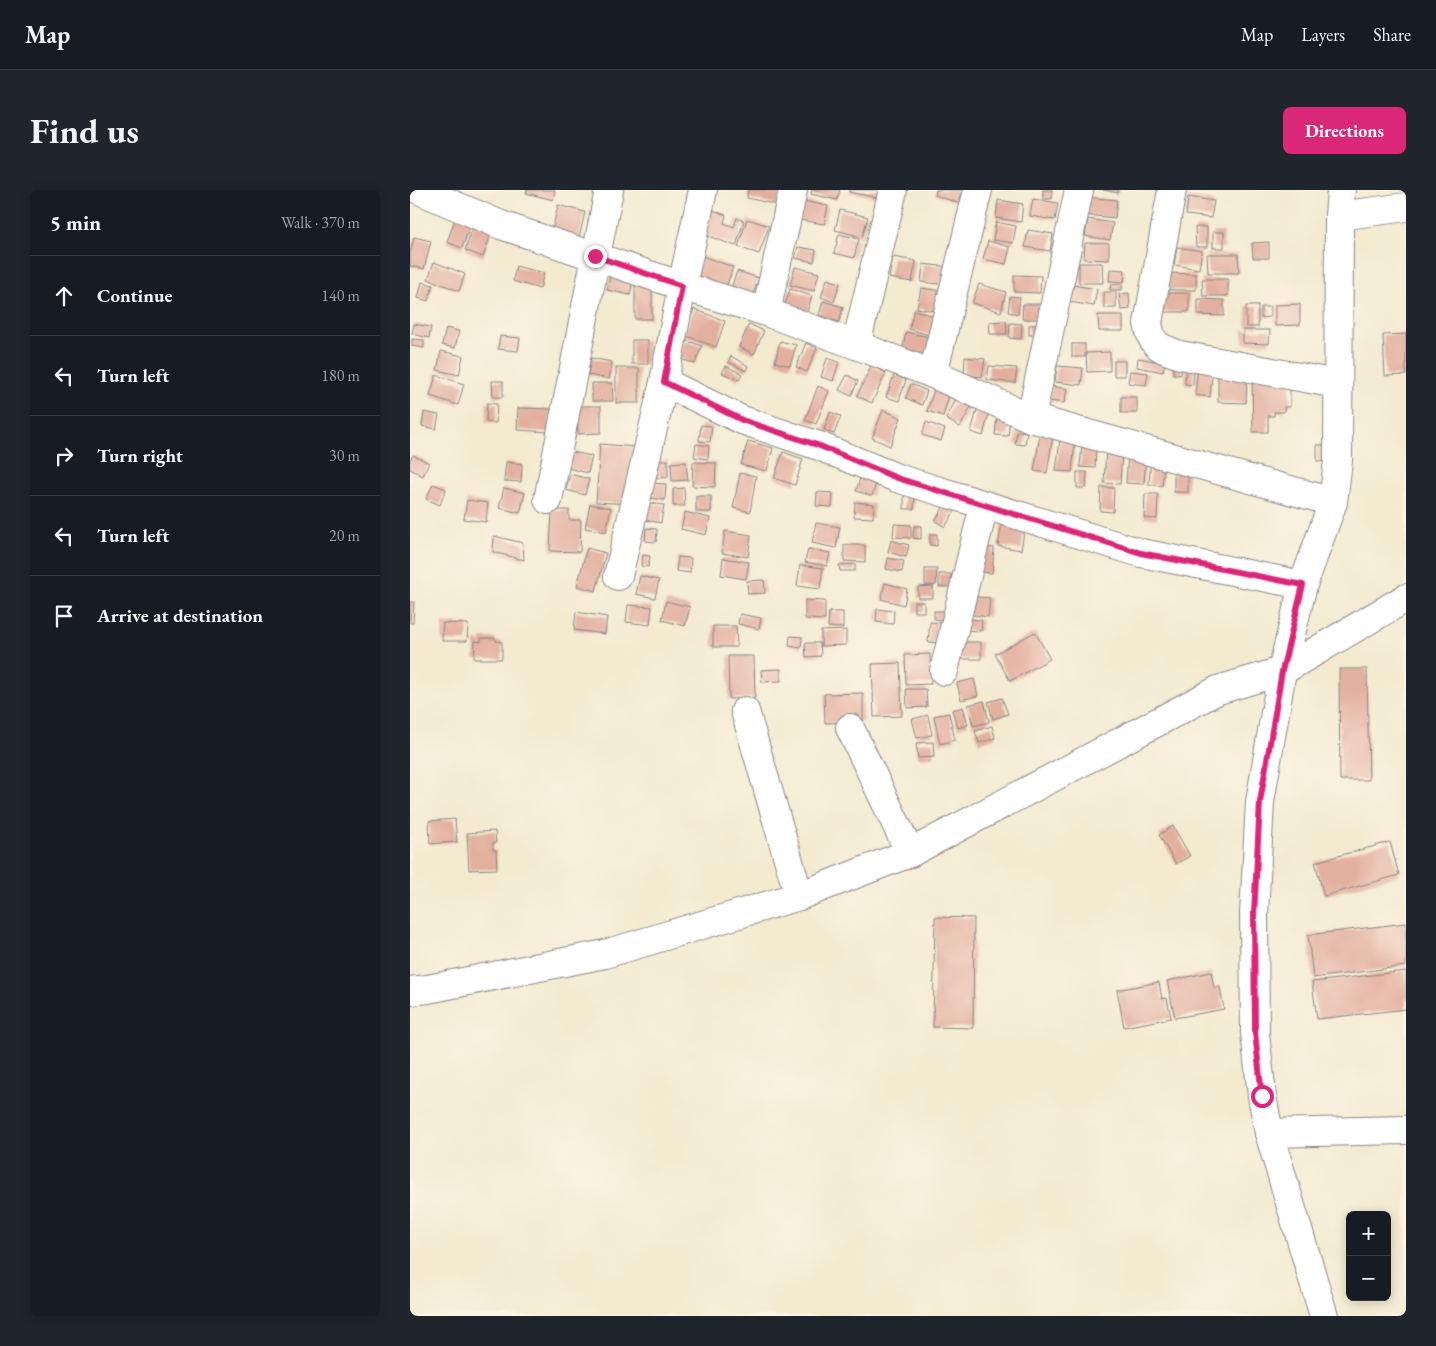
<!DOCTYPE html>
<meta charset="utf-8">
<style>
:root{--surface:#171b24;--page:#20242c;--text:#f1f3f6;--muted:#9ea1a6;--line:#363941;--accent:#db2777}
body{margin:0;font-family:"EB Garamond",serif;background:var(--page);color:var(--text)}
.controls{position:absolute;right:15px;bottom:15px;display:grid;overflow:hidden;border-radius:8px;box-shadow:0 2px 12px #0003}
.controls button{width:45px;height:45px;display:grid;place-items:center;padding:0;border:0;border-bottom:1px solid var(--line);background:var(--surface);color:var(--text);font:25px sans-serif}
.stop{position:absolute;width:15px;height:15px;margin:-11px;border:4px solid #db2777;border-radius:50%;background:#fff}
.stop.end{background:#db2777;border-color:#fff;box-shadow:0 1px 5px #0008}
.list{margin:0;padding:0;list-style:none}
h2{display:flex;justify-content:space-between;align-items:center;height:65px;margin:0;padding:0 20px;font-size:21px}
h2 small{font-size:16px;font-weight:400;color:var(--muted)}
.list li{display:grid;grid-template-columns:32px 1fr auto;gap:15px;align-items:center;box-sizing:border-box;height:80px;padding:0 20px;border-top:1px solid var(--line)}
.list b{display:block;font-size:19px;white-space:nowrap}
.list em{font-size:16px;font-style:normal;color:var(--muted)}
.icon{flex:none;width:28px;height:28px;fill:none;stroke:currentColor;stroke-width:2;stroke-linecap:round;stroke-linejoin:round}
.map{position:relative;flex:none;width:996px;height:1126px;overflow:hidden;border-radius:8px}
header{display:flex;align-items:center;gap:30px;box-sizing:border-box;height:70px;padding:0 25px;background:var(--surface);border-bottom:1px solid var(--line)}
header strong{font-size:24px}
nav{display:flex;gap:28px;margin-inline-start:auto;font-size:18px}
.intro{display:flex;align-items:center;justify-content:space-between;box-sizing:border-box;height:120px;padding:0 30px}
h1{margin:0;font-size:35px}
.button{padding:12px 22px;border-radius:8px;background:var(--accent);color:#fff;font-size:18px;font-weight:700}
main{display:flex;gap:30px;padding:0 30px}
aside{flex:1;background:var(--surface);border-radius:8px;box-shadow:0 2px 12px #0003}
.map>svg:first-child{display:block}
</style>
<header>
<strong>Map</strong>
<nav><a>Map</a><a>Layers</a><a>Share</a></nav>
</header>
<div class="intro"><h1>Find us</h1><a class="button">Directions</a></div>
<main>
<aside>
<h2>5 min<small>Walk · 370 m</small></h2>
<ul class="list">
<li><svg class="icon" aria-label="ahead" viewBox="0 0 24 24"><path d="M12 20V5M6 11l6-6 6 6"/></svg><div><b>Continue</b></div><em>140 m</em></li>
<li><svg class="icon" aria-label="left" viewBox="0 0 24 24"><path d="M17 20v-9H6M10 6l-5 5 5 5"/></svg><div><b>Turn left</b></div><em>180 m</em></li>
<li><svg class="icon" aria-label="right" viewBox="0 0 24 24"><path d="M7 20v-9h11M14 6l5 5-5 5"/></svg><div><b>Turn right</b></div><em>30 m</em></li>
<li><svg class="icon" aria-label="left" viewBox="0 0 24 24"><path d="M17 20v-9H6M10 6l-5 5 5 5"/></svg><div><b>Turn left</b></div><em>20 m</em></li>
<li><svg class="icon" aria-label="arrive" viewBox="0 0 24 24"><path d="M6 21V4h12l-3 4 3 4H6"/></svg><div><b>Arrive at destination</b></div></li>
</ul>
</aside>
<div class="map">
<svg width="996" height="1126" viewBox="0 0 996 1126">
<rect width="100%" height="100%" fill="#fcf5e5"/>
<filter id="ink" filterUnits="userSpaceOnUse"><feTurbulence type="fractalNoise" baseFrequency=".02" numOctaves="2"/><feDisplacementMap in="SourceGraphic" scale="10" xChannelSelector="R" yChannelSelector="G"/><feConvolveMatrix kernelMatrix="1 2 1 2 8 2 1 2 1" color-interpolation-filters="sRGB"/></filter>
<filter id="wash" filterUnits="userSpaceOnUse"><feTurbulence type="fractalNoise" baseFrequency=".0096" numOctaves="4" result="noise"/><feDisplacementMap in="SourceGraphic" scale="20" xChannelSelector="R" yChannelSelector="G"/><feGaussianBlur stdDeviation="1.12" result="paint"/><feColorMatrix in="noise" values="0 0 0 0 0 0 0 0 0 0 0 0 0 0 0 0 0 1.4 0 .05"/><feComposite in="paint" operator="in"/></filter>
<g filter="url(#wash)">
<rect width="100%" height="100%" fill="#f3ead0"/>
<g id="blocks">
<g fill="#e3b0a0">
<polygon points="117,0 145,0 143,10 116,3"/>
<polygon points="338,0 371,0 368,15 337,8"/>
<polygon points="402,0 430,0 427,10 401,4"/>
<polygon points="439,0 470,0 468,8 439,2"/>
<polygon points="526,0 553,0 548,13 525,5"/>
<rect x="633" y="0" width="9" height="9"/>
<polygon points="693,0 708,0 708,3"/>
<polygon points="677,7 707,10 705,28 675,25"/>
<polygon points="778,7 804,11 801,28 776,25"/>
<polygon points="623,9 648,13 645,30 620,26"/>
<polygon points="588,10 613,14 611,32 586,28"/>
<polygon points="393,11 418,16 414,34 390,30"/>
<polygon points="148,15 175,22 169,48 142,42"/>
<polygon points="300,19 316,25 314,33 324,37 327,28 334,31 326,56 292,44"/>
<polygon points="430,20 458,27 452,47 425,40"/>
<polygon points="47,24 63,29 52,58 37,52"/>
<polygon points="337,29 359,36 349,64 328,57"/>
<polygon points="678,29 703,33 700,50 675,46"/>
<polygon points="65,31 83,38 73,67 55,60"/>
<polygon points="586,32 606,36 603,53 583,50"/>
<polygon points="785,37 797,37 797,57 786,57"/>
<polygon points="618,40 643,44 640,61 615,57"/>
<rect x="803" y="42" width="11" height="16"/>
<polygon points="429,44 449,49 444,68 424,63"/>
<polygon points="4,47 21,51 14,79 0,76 0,63"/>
<polygon points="578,51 600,57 596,74 573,69"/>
<polygon points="859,52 859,68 843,68 842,53"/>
<polygon points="675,53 699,53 699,70 674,69"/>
<polygon points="388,57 406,60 404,72 385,68"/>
<polygon points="767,57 792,61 789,79 764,75"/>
<polygon points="797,64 828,64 829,83 798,83"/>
<polygon points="292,66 323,77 316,98 285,87"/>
<polygon points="483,67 506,71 502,92 479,88"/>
<polygon points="24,72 55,84 49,101 18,89"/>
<polygon points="669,73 692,73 693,93 669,93"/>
<polygon points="513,74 539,77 537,95 511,92"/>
<polygon points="106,76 134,83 130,99 103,91"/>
<polygon points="385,77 409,83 404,101 380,95"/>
<polygon points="700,79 715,80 714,92 699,91"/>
<polygon points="327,81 349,88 341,109 320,101"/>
<polygon points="201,82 224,86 220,105 197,100"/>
<polygon points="755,83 786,84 786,100 755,100"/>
<polygon points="604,85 631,86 630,103 604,102"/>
<polygon points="417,89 430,93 424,112 411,107"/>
<polygon points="792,89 818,89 818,106 793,106"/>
<rect x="225" y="91" width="17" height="38"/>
<polygon points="12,92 23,95 18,111 8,108"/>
<polygon points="569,94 596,102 591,122 562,113"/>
<polygon points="712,94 712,100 700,100 701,95"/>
<polygon points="662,95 687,99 684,116 659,112"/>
<polygon points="511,98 533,101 530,122 507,118"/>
<polygon points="380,99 402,106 396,125 374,118"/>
<rect x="694" y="102" width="12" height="16"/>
<polygon points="719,103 720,119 711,120 709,104"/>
<polygon points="749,103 779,103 779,122 750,122"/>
<polygon points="600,106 610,107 608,124 598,122"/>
<polygon points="788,109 814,110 814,126 788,125"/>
<polygon points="413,111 433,117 429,132 409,125"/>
<polygon points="613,114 630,114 629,129 612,129"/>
<polygon points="890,114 890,135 865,136 865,115"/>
<rect x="836" y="116" width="12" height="21"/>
<polygon points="851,117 860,117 860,127 851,128"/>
<polygon points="284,119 315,131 306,157 274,145"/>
<polygon points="504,120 531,128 525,147 499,139"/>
<polygon points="688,125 713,125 713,141 689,141"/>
<polygon points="596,131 597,144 580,144 579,132"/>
<polygon points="600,133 612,134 611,149 599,148"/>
<polygon points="4,134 21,137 19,148 2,144"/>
<polygon points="339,134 354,141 344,164 329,157"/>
<rect x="619" y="135" width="7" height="10"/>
<polygon points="36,138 49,141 45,158 32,155"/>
<polygon points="833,140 860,140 859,154 833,153"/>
<polygon points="496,142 524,148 520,169 492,162"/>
<polygon points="996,144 996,185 975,186 973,145"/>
<polygon points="90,146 110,148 108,161 88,159"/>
<polygon points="2,149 14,150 14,158 2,156"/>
<rect x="222" y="150" width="16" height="24"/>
<polygon points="275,150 292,156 285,174 268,168"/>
<polygon points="370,151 386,155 380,176 365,172"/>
<polygon points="396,153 407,158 397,182 386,177"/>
<rect x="662" y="154" width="13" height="13"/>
<polygon points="31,161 53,166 49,185 27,180"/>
<polygon points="700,162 700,181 677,182 676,163"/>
<polygon points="321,166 338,176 336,181 318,172"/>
<polygon points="555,167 575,169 572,187 554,185"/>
<polygon points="181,168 202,172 199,189 178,185"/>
<polygon points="417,168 429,172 423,191 411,187"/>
<polygon points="728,168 755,173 753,182 727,177"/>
<rect x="704" y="171" width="11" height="15"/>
<polygon points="763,174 772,175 771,185 763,184"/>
<polygon points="316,176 332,184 329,190 312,183"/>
<polygon points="461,176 476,183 462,213 447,206"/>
<polygon points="579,176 607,178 605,193 577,190"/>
<polygon points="647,176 673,178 671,195 645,192"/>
<polygon points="788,176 803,177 800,207 785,205"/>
<rect x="206" y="178" width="23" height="35"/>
<polygon points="776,178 784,178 783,195 775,194"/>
<polygon points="720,181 738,183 736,195 718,193"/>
<polygon points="808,184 837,185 836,213 808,212"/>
<polygon points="26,185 54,194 48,215 20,206"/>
<polygon points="437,185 448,191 441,206 429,200"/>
<polygon points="484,185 496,190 489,211 476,207"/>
<polygon points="880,186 880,217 874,217 874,222 864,222 864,226 858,226 858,242 843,242 842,187"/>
<polygon points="82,191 93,191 93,207 83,207"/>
<polygon points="182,193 202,193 203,211 182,211"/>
<polygon points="501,194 517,201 512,215 496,208"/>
<polygon points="408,196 419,201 406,234 395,230"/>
<polygon points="642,196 657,199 654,213 639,211"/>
<polygon points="524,200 539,205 533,226 517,221"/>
<polygon points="547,207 562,215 550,237 536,229"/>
<rect x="711" y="207" width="16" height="16"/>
<polygon points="77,213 87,214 86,233 76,232"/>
<polygon points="167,216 191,216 191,243 168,244"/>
<polygon points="568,216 580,219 573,246 561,242"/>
<polygon points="108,218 141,219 140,242 107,240"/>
<polygon points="473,220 491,228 480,256 462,248"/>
<polygon points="14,222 29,225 26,239 12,236"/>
<polygon points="420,222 431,226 424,244 414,240"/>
<polygon points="587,226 600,228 598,246 585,245"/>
<polygon points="516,232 535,239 531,251 512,245"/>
<polygon points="291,235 302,236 300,252 289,251"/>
<polygon points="607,241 617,242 615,255 605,254"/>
<polygon points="630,244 643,246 637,283 624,281"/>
<polygon points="650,250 665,252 662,282 646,281"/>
<polygon points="338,251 363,258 357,281 331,275"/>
<polygon points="190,254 227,257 218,314 186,312"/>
<polygon points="286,254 299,256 298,269 284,267"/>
<polygon points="672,255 686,256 685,278 670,277"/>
<polygon points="907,255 924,255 924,272 907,271"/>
<polygon points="696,260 712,261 710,294 694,293"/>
<polygon points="162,262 182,266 178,283 158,278"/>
<polygon points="373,262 393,269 385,295 364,288"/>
<polygon points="718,262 736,262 734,294 716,293"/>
<polygon points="3,265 19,273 13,286 0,279 0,270"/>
<polygon points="741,266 755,267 752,296 739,295"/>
<polygon points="245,270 258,270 258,287 245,288"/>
<polygon points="96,272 112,274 111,292 94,291"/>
<polygon points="276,272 278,290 262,291 261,273"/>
<polygon points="283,272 306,273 305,297 282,296"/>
<rect x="764" y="274" width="14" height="28"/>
<polygon points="667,282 677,282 676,298 667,298"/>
<polygon points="330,283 346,286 340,322 323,318"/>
<polygon points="160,284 179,289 175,305 156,300"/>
<polygon points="451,285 467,290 462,306 446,301"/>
<polygon points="242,293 256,294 255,310 240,308"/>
<polygon points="23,294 36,299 30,315 16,309"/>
<polygon points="691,297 704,298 703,322 690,321"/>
<polygon points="94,298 115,303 110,323 89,318"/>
<polygon points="274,298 275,316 263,316 263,299"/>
<polygon points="407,302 423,303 422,317 406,316"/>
<polygon points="494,304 505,304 504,319 494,319"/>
<polygon points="735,304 748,304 747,329 734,328"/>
<rect x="286" y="306" width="15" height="16"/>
<polygon points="57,310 78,313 76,332 54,329"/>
<polygon points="537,311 547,317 535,337 525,331"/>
<polygon points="445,312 464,314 463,328 444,327"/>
<polygon points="238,313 254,315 251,333 236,330"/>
<polygon points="180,314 201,318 196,342 175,338"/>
<polygon points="142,320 159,320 159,330 171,330 170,362 140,361"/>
<polygon points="275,322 300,328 296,345 271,339"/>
<polygon points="593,326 616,330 611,360 588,356"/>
<polygon points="406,333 430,337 426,358 402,353"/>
<polygon points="484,334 501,335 501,348 483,347"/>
<polygon points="504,336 511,336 511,349 503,348"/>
<polygon points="236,338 247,339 246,352 235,351"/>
<polygon points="315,341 341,345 338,367 312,363"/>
<polygon points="520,344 527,344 527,356 520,355"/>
<polygon points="84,346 113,353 114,370 83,362"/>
<polygon points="481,350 499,355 496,367 478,362"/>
<polygon points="434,355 455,355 455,372 434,371"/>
<polygon points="571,357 584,358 582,383 569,382"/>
<polygon points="177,358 196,363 186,401 167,396"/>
<polygon points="398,359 420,363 417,376 395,372"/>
<polygon points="233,365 240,366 238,377 231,376"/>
<polygon points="268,367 281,368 280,383 266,381"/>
<polygon points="313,368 339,372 336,389 311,385"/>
<polygon points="478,368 494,371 492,382 476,379"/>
<polygon points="445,374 445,381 430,381 429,375"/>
<polygon points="390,375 413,378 410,399 387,396"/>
<polygon points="515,379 527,379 526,395 515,395"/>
<rect x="529" y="384" width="12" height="13"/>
<polygon points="230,386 249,390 245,408 226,404"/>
<polygon points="354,390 355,403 338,404 337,391"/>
<polygon points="475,393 497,399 494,415 471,409"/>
<polygon points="523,396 523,408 508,408 508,397"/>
<polygon points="558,406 580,408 578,427 556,424"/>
<polygon points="395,410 415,411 415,430 395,429"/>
<polygon points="256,411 280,417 275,436 252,430"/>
<polygon points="0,412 4,412 3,433 0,433"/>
<rect x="504" y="412" width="10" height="10"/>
<polygon points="218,415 242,417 240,435 216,432"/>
<polygon points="467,419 484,421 483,434 466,432"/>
<polygon points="524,421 535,421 534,430 524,429"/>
<polygon points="166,422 197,427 195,444 164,440"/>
<polygon points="419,422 433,422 433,438 418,437"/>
<polygon points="330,424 351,428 349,439 328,434"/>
<polygon points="553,429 572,430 571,441 553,440"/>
<polygon points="520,432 534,433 533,453 518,452"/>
<polygon points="33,433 58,434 57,451 32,451"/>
<polygon points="303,436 326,436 327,457 303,457"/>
<polygon points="436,440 436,455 411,456 411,441"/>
<polygon points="625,442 640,469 600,491 585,464"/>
<polygon points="380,446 392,447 391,458 379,456"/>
<polygon points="71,448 85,448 86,451 92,452 92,469 64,469 65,451 71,452"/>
<polygon points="550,452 571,452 571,469 551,469"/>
<polygon points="395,453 410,453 411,466 396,467"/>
<polygon points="520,464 521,494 496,495 495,465"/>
<polygon points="318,466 344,466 345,508 319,509"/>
<polygon points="490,473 492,526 464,527 462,474"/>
<polygon points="371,479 371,491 352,492 351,480"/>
<polygon points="929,479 957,479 959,590 930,590"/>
<polygon points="564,489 568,506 551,510 547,493"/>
<polygon points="496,499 516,499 517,517 497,518"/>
<polygon points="453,503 453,532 415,533 414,504"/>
<polygon points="592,508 598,524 583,529 578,512"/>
<polygon points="574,511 579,532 563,536 558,515"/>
<polygon points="553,517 558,535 548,538 542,520"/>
<polygon points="539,523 545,550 530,554 524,526"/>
<polygon points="518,525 522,545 507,548 502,529"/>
<polygon points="582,536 585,548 569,553 565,541"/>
<polygon points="523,552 524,567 508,568 506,553"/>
<polygon points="45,629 47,652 20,654 19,631"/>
<polygon points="763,636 780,666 766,674 749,645"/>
<polygon points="85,641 86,653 83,653 83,660 86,660 87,679 59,680 57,643"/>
<polygon points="980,652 989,685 914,706 905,672"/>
<polygon points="525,727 564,728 563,838 523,837"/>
<polygon points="996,733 996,776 903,788 898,745"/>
<polygon points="996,781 996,819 907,829 902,792"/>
<polygon points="801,782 804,798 810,797 814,819 765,828 757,791"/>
<polygon points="749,792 752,809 757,808 761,828 714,837 707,800"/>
</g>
</g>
</g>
<g filter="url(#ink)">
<use href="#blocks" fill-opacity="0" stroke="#8a8686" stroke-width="1"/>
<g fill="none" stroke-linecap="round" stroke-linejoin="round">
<defs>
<g id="minor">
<polyline points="9,0 91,35 272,96 356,122 446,155 523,184 621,228 923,312"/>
<path d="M762,0L738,133C742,157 748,157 770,165L927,194"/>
<polyline points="929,26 996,17"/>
<polyline points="356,122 383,0"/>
<polyline points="446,155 483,0"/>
<polyline points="523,184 568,0"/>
<polyline points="254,192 332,230 409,256 487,288 731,363 893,395"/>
<polyline points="621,228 669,0"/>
<polyline points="138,310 199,0"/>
<polyline points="208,386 254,192 272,96 293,0"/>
<polyline points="534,481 574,315"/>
<polyline points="335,521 389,706"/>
<polyline points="440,538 500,663"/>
<polyline points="0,801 18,799 195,764 389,706 500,663 808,500 872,481 996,408"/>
<polyline points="859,943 996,940"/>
<polyline points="914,1126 859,943 852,906 845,843 844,724 850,612 872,481 893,395 923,312 928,271 929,26 931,0"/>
</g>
</defs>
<use href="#minor" stroke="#8a8686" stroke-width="30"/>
<use href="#minor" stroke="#fff" stroke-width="28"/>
</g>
</g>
<g fill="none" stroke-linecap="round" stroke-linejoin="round" filter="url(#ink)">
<polyline stroke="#db2777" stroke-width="6" points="185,66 272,96 254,192 332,230 410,256 487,288 731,363 893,395 872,481 850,612 844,724 845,843 852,906"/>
</g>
</svg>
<div class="controls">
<button>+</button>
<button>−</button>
</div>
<div class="stop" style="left:852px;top:906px"></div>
<div class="stop end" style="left:185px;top:66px"></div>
</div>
</main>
